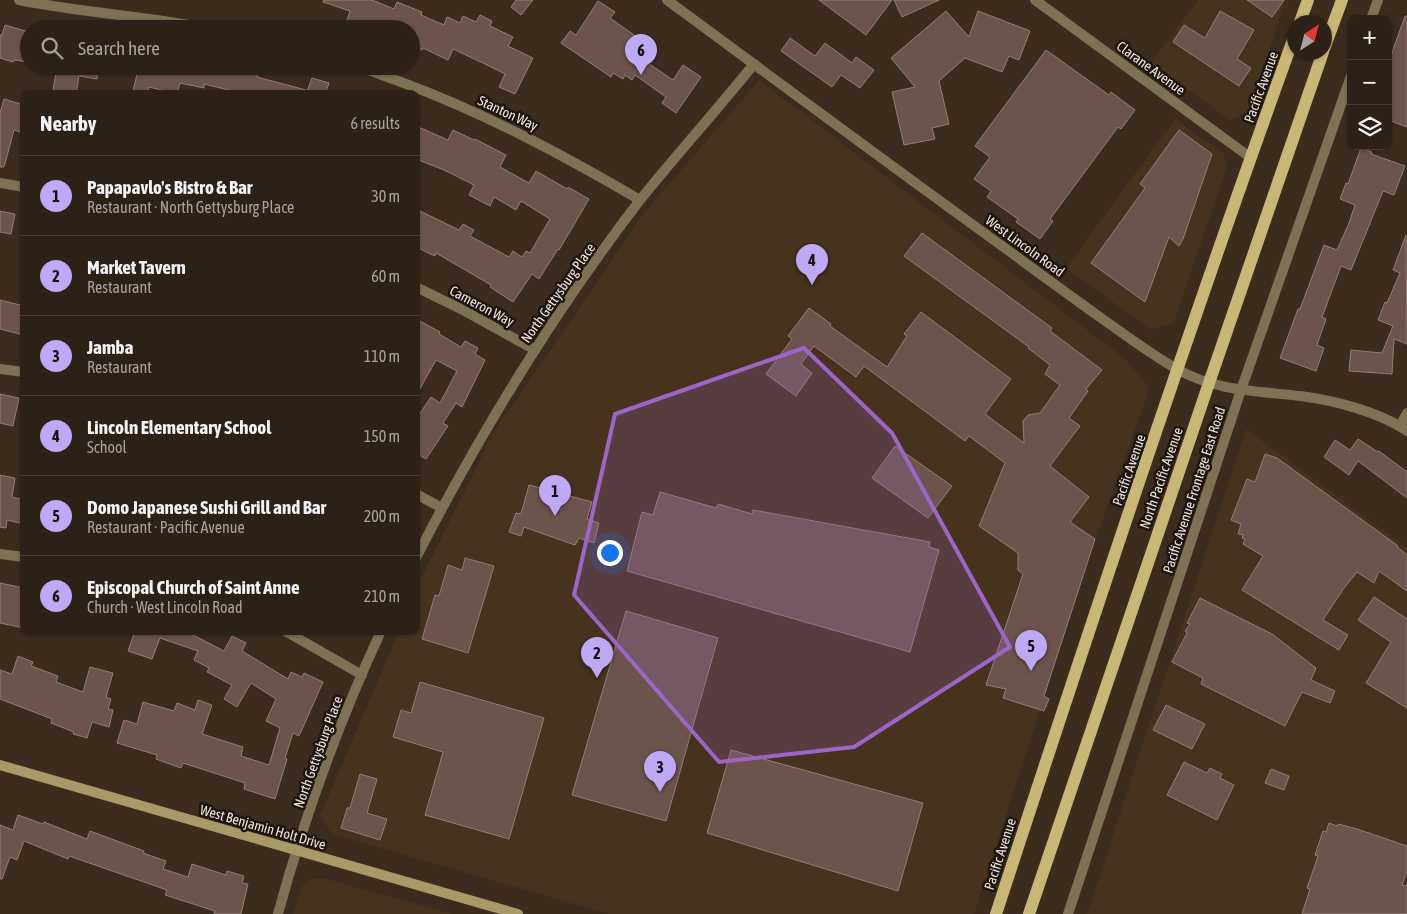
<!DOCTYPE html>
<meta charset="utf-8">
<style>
:root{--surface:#2c2116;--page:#34291f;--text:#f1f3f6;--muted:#a6a3a1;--line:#483e35;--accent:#bea9f4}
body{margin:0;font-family:"Asap Condensed",sans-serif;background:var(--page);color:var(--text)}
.controls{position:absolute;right:15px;top:15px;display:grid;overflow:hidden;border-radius:10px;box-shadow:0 1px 4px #0004}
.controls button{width:45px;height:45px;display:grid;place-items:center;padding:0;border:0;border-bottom:1px solid var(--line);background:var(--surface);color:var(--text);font:25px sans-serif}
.compass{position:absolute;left:1287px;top:15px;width:45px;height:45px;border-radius:50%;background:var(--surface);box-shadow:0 1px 4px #0004;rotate:36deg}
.you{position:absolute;left:609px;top:552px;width:18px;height:18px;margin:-12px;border:4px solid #fff;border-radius:50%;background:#1a73e8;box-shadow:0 0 0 8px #1a73e833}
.badge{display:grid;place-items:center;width:32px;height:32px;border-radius:50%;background:var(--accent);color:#111;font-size:16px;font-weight:700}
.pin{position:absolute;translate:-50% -41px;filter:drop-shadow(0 1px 2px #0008)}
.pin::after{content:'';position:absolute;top:26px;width:18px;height:15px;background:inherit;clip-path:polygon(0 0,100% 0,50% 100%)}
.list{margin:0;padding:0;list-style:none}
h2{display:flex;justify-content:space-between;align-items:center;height:65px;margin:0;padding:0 20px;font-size:21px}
h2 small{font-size:16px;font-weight:400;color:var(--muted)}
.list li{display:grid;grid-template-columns:32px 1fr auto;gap:15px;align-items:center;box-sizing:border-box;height:80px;padding:0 20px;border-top:1px solid var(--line)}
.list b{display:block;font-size:19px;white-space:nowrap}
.list p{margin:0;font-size:16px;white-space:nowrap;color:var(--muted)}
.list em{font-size:16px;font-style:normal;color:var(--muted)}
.icon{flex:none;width:28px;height:28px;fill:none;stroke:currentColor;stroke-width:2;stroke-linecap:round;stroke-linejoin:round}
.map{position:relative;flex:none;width:1407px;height:914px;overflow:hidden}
.search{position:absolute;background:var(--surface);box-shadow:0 1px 4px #0004;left:20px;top:20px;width:400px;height:55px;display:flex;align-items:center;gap:12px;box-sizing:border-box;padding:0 18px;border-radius:28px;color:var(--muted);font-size:19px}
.panel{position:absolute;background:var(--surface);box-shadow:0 1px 4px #0004;left:20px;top:90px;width:400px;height:545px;border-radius:10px}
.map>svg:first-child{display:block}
</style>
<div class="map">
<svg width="1407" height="914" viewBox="0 0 1407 914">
<rect width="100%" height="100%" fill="#3b2c1d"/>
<g fill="#46321d">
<polygon points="1198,0 1286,0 1249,112 1230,120 1151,63"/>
<polygon points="759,80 1124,358 1150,388 1097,535 974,914 609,914 332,834 320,816 399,631 416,631 416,589 493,434 644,213"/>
<polygon points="1175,119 1223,153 1227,167 1174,322 1172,324 1150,329 1066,268"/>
<polygon points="1246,429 1407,548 1407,914 1087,914"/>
<polygon points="311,878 326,879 453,914 293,914 302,886"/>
</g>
<g fill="#6c544c" stroke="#967d74">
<polygon points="324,0 372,0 394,9 397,2 422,12 421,15 444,25 447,17 460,23 463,16 476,22 480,15 492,21 490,26 513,37 508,46 533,58 515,94 499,87 505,74 485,64 453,49 448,60 423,48 422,50 411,45 411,29 377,29 364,24 363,29 346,23 350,11 323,2"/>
<polygon points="516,0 533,0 521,15 511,7"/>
<polygon points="819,0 892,0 866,35"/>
<polygon points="894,0 939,0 902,17"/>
<polygon points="1247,0 1284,0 1272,17"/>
<polygon points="598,1 615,12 610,18 641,40 643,38 655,47 645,61 673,80 683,65 701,77 676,113 662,103 666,97 635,75 632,80 625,75 623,79 613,73 611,77 561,43 570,31 576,35"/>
<polygon points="946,11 969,37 978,11 1030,31 1019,60 1009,56 1002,72 965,58 939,81 949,124 932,128 935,139 904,145 892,92 915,87 891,58"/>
<polygon points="1220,11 1254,30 1237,59 1251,68 1239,86 1173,42 1184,25 1205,38"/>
<polygon points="1405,16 1407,16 1407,127 1388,120 1388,64"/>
<polygon points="5,25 29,32 29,62 14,60 13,62 0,58 0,35 2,35"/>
<polygon points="790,38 815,56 825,43 852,63 856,57 874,70 860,88 841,75 832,87 781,51"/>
<polygon points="1046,50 1109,95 1111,92 1135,110 1121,129 1118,127 1050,219 1053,221 1040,239 1016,222 1018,219 987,197 991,191 974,179 990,157 975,146"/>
<polygon points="57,66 99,66 97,79 79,76 76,94 53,91"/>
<polygon points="139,66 260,66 257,77 306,90 305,94 236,94 237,92 204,84 204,88 180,83 177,94 149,87 147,94 143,94 133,91"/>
<polygon points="312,78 329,83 325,94 306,94"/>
<polygon points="4,99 24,105 24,133 14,130 4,167 0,167 0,113"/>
<polygon points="416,126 448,140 453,130 474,140 475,139 506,155 500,167 529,183 536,171 567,189 568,187 589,199 559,250 558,249 539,279 532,274 513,302 490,287 491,285 467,271 436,253 435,256 416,247 416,209 459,230 463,224 474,230 470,236 509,257 513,251 522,257 526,251 530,253 550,219 521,201 516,210 494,197 490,206 469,195 474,185 444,170 416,159"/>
<polygon points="1179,130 1212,154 1183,239 1179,246 1169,237 1145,302 1091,263 1145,188 1140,184"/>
<polygon points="1361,148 1372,152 1371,154 1405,166 1394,195 1383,191 1351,270 1341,266 1322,317 1326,319 1317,345 1324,348 1316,371 1280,358 1298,309 1300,309 1324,245 1337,250 1349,223 1355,205 1340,199 1346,183 1348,184"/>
<polygon points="0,211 15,214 11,234 0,232"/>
<polygon points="922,233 1052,328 1050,331 1102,370 1086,389 1088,391 1069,418 1080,426 1050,466 1089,497 1070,522 1095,539 1044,696 1049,699 1044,711 1003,698 1006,689 986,685 1023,574 1018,570 1018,553 979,526 1005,463 969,436 965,441 864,366 856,377 814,346 801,364 812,373 796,396 766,374 792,339 788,336 809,308 831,324 830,326 887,367 907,336 904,334 921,312 1011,379 985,414 1024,443 1023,421 1028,415 1040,413 1060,385 1045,374 1050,365 1028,348 1029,347 904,256"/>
<polygon points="1406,235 1407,344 1394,339 1392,374 1349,371 1351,350 1382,353 1393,326 1378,320 1385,302 1387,303 1400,273 1393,270"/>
<polygon points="0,300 24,306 24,335 0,329"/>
<polygon points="416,319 440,332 439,334 461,347 465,341 478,348 475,354 485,360 462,407 456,403 443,423 448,426 426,459 416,453 416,419 431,397 440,403 457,371 436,360 416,396"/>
<polygon points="0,394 19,398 13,426 0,423"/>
<polygon points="1358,439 1378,452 1379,451 1407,472 1407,498 1358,461 1349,475 1324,457 1335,440 1350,450"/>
<polygon points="895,446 952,486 928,518 872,478"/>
<polygon points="1265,454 1277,458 1398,546 1397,547 1407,555 1407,591 1379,571 1374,583 1357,572 1344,588 1323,620 1348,635 1339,650 1242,590 1263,556 1243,544 1245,539 1242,538 1243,535 1238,534 1241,524 1231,520 1247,479 1255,482"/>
<polygon points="0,475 15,478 12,497 24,500 24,524 7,520 6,528 0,527"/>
<polygon points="529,485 592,502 587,519 599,523 594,543 579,538 575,545 524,527 521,536 509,532 516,513 521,514"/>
<polygon points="660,492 716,508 718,504 752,514 753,510 930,542 929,547 939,550 910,652 627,571 642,512 653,515"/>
<polygon points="465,558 494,566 468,653 422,639 435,595 439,596 448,565 462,570"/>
<polygon points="0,583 24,588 24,628 0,623"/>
<polygon points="1374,597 1407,619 1407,708 1366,683 1391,642 1358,620"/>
<polygon points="1200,598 1272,634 1316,668 1311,680 1335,691 1330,703 1302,692 1285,726 1201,684 1203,678 1172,662 1187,633 1185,631 1190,624 1187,623"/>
<polygon points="626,611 718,638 666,821 572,795"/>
<polygon points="135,631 194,631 193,635 224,651 232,636 246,643 242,651 288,679 291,672 302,677 304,673 323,682 299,736 293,733 285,758 287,759 275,799 244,789 245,783 183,763 181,768 156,759 157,755 117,743 124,720 137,724 143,702 174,711 177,703 195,710 198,700 212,705 202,734 243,747 241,756 269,765 280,728 266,721 276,699 251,683 237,707 224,699 232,685 207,672 209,668 194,660 198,651 160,638 152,659 128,651"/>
<polygon points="18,656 33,662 31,666 58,676 56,682 83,692 90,667 113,673 106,697 111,699 108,709 113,710 109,727 92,722 87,738 73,734 74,732 51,723 52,719 0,699 0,670 12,674"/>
<polygon points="420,682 544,718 509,839 425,815 443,752 393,737 401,710 411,713"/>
<polygon points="1166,705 1205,724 1192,749 1153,730"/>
<polygon points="731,750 923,803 898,891 707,833"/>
<polygon points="1184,762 1207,773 1210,768 1222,774 1220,778 1234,785 1217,820 1167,795"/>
<polygon points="1271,769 1289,776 1284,790 1265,783"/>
<polygon points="360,774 377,779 367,813 387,819 380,840 341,828 347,808 350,808"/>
<polygon points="18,815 43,824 44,822 87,839 90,831 144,851 143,853 166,861 163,869 188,877 192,864 226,875 227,871 244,876 242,883 248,884 241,914 214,914 215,911 165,895 167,890 69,856 68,859 24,841 17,860 10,857 2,879 0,879 0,825 13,830"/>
<polygon points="1329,823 1337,826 1338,824 1357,829 1407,846 1407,871 1402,885 1407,886 1407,914 1302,914 1310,889 1307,888 1318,856 1315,855 1323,831 1326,832"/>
</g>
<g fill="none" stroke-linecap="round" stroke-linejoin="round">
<g stroke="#7d7354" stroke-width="10">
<path d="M19,0C83,13 148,16 211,29"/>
<polyline points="1035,0 1251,158"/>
<polyline points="1371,19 1378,0"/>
<path d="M358,66C372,71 387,77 401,82C485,113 563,155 640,200"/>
<polyline points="0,183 24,187"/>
<polyline points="416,287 461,309 535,350"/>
<polyline points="0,369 24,372"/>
<polyline points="1400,426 1407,413"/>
<polyline points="416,494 442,508"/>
<polyline points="0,554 24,557"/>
<path d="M416,558C480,433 554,312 640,200C677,154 717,110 754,64"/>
<polyline points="285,631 362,675"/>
<path d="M278,914C304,818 339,722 381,631"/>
<polyline points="1068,914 1241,390 1351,76"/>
</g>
<path stroke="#7d7354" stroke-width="10" d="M667,0C781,84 894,168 1009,251C1040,274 1072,297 1104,320C1128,337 1152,355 1177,369C1215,391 1257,391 1300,396C1333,400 1380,412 1407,431"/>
<polyline stroke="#a99967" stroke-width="10" points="0,765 518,914"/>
<g stroke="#cab675" stroke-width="12">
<polyline points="1300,22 1308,0"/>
<polyline points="1324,49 1342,0"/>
<path d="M996,914C1092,621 1189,327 1294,37"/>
<polyline points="1029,914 1209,383 1323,52"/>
</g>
</g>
<path fill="#9e64c8" fill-opacity="0.2" stroke="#9e64c8" stroke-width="4" stroke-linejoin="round" d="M804,348L892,433L1010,647L854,747L719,762L574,595L615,414Z"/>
<g text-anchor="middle" stroke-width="5" stroke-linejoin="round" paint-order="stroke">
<g font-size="14" fill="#f1e7de" stroke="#1d160f">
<text transform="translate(1151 68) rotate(36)" y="5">Clarane Avenue</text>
<text transform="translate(1261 87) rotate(-70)" y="5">Pacific Avenue</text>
<text transform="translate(508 113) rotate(25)" y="5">Stanton Way</text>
<text transform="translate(1025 246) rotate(36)" y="5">West Lincoln Road</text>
<text transform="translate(558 293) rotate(-55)" y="5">North Gettysburg Place</text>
<text transform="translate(482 306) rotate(28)" y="5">Cameron Way</text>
<text transform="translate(1129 470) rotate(-71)" y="5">Pacific Avenue</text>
<text transform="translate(1161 478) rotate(-71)" y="5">North Pacific Avenue</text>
<text transform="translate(1194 490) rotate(-72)" y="5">Pacific Avenue Frontage East Road</text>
<text transform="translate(318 752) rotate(-70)" y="5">North Gettysburg Place</text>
<text transform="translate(263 827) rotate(16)" y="5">West Benjamin Holt Drive</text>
<text transform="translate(1000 854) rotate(-72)" y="5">Pacific Avenue</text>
</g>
</g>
</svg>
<div class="controls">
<button>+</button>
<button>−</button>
<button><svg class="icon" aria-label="layers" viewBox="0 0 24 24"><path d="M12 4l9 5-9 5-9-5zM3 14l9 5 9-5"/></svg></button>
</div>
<svg class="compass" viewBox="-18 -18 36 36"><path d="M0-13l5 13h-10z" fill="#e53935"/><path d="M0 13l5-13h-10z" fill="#a6a3a1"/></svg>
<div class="you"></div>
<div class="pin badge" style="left:555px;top:516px">1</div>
<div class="pin badge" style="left:597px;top:678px">2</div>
<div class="pin badge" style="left:660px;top:792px">3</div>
<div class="pin badge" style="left:812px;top:285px">4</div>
<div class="pin badge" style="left:1031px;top:671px">5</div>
<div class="pin badge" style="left:641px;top:75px">6</div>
<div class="search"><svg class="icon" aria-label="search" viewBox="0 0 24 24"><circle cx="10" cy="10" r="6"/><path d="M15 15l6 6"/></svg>Search here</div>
<section class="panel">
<h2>Nearby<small>6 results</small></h2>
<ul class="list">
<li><span class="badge">1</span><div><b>Papapavlo's Bistro &amp; Bar</b><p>Restaurant · North Gettysburg Place</p></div><em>30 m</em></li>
<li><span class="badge">2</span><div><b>Market Tavern</b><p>Restaurant</p></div><em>60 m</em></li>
<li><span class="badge">3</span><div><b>Jamba</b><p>Restaurant</p></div><em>110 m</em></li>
<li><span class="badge">4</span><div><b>Lincoln Elementary School</b><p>School</p></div><em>150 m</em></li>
<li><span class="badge">5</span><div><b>Domo Japanese Sushi Grill and Bar</b><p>Restaurant · Pacific Avenue</p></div><em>200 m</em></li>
<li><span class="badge">6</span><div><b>Episcopal Church of Saint Anne</b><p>Church · West Lincoln Road</p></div><em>210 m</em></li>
</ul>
</section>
</div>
